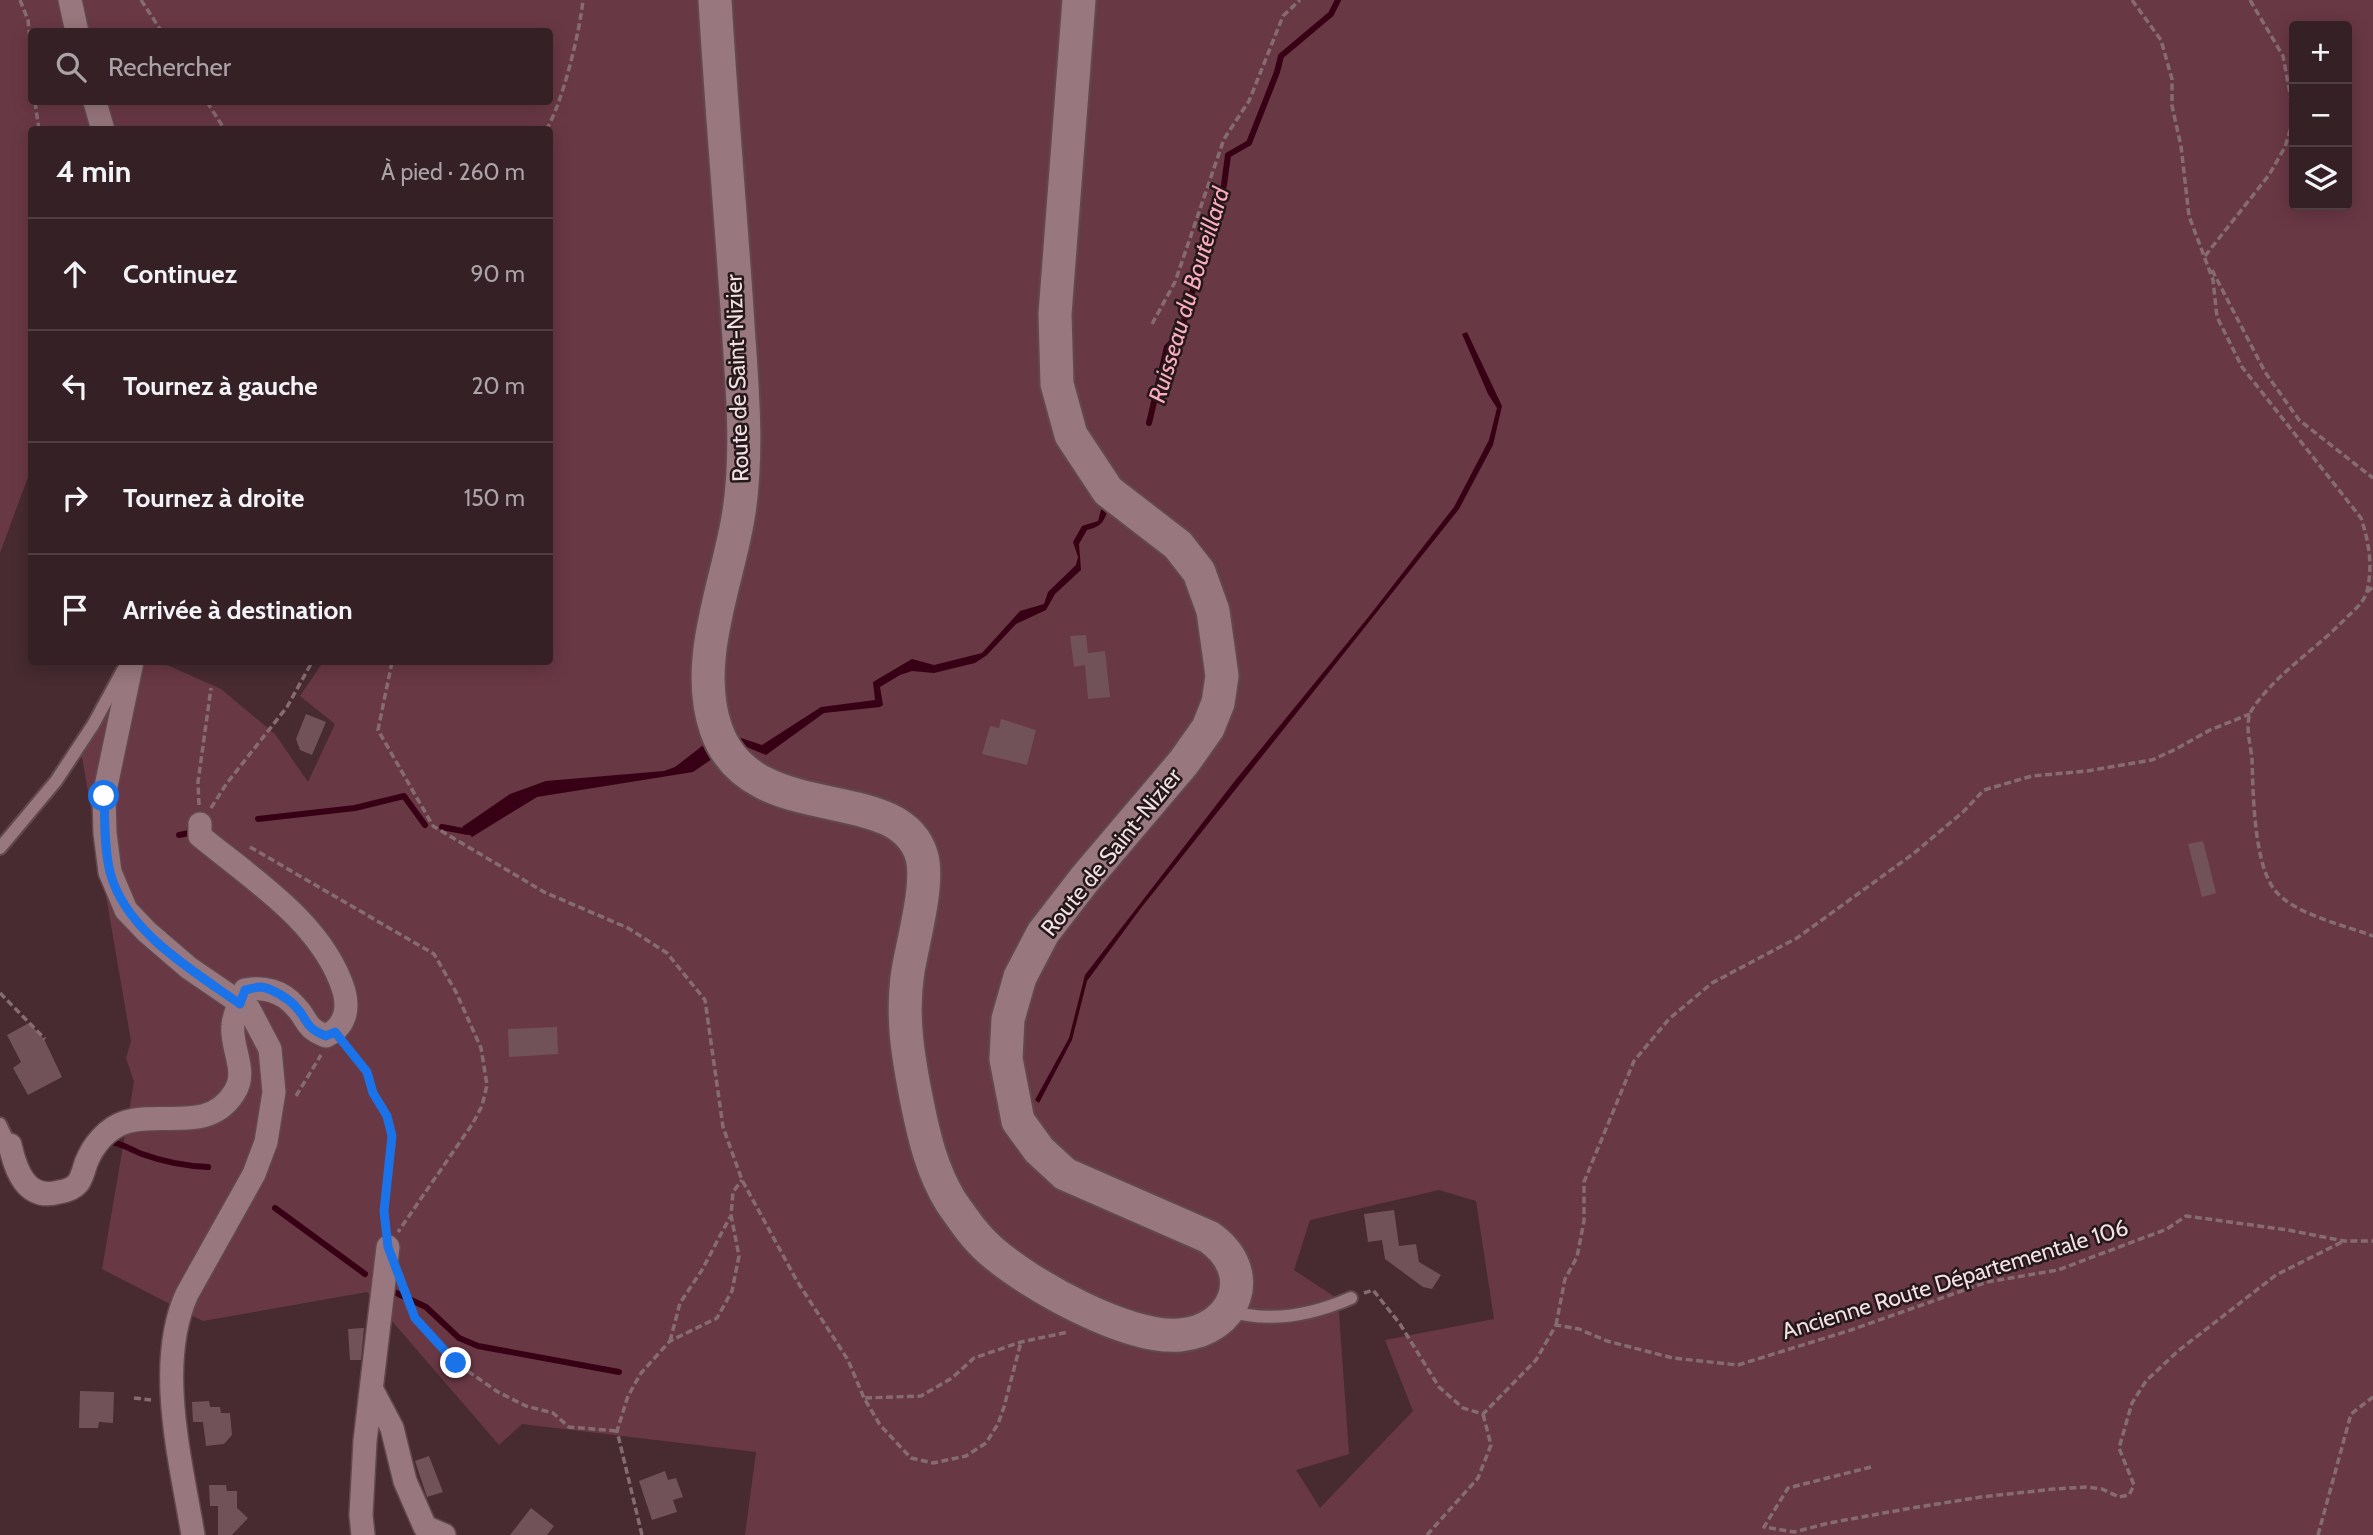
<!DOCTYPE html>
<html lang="fr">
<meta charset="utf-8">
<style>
:root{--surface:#352025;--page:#3d282d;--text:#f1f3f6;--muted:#aaa3a7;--line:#4f3e42}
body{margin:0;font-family:Cabin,sans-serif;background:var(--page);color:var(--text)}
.controls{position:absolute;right:21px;top:21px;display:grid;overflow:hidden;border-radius:7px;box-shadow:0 4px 18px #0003}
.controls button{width:63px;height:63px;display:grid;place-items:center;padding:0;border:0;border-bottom:2px solid var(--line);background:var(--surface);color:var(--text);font:35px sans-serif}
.stop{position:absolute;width:21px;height:21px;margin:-16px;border:5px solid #1a73e8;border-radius:50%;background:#fff}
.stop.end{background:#1a73e8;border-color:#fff;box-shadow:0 2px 7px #0008}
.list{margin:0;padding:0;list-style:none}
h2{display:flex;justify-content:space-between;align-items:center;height:91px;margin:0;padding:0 28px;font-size:30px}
h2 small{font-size:23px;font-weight:400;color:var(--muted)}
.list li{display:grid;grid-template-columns:46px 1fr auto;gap:21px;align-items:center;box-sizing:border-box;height:112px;padding:0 28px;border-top:2px solid var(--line)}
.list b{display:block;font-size:26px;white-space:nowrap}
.list em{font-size:23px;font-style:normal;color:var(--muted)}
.icon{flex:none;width:38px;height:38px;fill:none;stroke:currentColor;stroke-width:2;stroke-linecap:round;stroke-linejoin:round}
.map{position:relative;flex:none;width:2373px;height:1535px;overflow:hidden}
.search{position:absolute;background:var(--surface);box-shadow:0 4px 18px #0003;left:28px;top:28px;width:525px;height:77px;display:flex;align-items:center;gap:18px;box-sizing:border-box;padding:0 24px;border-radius:7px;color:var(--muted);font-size:26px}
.panel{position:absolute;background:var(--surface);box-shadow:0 4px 18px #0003;left:28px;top:126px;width:525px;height:539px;border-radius:7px}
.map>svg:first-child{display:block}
</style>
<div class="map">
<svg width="2373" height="1535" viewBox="0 0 2373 1535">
<rect width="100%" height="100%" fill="#472b31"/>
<path fill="#693845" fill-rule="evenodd" d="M0,0H2373V1535H745L756,1452L522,1424L499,1445L367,1292L203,1321L102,1269L134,1082L126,1058L131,1041L81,751L140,662H160L221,689L275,734L308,782L335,724L300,696L323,662H550V130H32L31,469L0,553ZM2294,26H2347V205H2294ZM32,32H550V102H32ZM1439,1190L1476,1201L1494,1319L1385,1340L1413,1411L1320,1508L1296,1470L1349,1454L1338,1299L1294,1270L1310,1220Z"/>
<g fill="#380014">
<polygon points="1467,332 1502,406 1493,445 1459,509 1141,908 1087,981 1072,1040 1039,1103 1035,1100 1069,1038 1085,975 1234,782 1370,615 1454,507 1489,440 1497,408 1488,394 1462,334"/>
<path d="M1104,499L1110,502C1105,518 1105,526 1087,530L1079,544L1081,570L1055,594L1046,610L1016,624L987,655L975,663L934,673L912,671L900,675L880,687L883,705L880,707L824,713L766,755L730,740L732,735L762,745L821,707L875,700L873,682L912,659L934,665L982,653L1020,611L1044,604L1048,592L1076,565L1078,557L1073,542L1082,526L1098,521Z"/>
<polygon points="706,743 712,759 693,772 537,797 472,837 462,827 510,794 546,781 664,771 675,767"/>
</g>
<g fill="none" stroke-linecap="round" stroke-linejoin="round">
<g stroke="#380014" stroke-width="6">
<polyline points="1149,423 1167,347 1180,334 1224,185 1228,155 1249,143 1277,72 1281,56 1331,14 1338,0"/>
<polyline points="258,819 355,808 404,796 425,825"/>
<polyline points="442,827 468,832 475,828"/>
<polyline points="179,835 194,832"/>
<path d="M106,1141C120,1142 129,1149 142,1154C164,1162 185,1166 208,1167"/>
<polyline points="275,1208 365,1274"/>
<polyline points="390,1290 426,1307 459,1338 478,1346 619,1372"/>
</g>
</g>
<g fill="#715258">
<polygon points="1086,635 1088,653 1105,651 1110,697 1088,699 1085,665 1074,667 1070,636"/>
<polygon points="306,714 326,722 312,755 300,750 296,739"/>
<polygon points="1001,719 1036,730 1027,765 982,754 990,726 999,728"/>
<polygon points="2203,841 2216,893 2202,897 2188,844"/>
<polygon points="29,1023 44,1039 62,1077 28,1095 13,1068 21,1062 7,1035"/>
<polygon points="557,1027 558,1054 509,1057 508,1029"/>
<polygon points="1394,1210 1399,1246 1416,1244 1419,1262 1441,1275 1432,1289 1423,1287 1385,1259 1382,1240 1368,1242 1364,1214"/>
<polygon points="364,1328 361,1360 350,1360 348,1329"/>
<polygon points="80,1391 114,1392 113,1423 99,1422 98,1428 79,1428"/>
<polygon points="209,1401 210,1407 220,1407 221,1413 230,1413 232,1435 224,1444 206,1446 203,1422 193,1422 192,1402"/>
<polygon points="429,1456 443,1492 427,1497 415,1461"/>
<polygon points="665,1471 668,1480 676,1478 683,1497 673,1500 677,1512 652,1520 639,1481"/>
<polygon points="209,1485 226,1485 227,1491 237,1491 237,1508 248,1518 232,1535 218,1535 218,1506 210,1506"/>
<polygon points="531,1508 554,1526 547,1535 510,1535"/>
</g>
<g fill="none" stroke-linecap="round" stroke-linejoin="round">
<defs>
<g id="service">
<polyline points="0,848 56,781 93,725 123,670"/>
<polyline points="0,1124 10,1145"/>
<path d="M1227,1310C1269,1324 1312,1315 1351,1298"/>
</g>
<g id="minor">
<polyline points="70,0 77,32"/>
<polyline points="95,102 103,130"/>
<path d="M132,662L104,796L105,833L110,872L126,910L147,932L189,968L249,1009L270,1049L274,1092L266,1142L254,1174L187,1294C155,1364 181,1462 193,1535"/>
<path d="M10,1145C16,1172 27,1201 59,1192C66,1191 73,1189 78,1183C82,1178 84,1169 86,1163C93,1145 107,1128 126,1122C163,1111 209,1133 234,1093C249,1071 230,1048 233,1025C234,1013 241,1001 245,990C263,986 282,991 295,1006C309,1020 303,1027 326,1036C345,1027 349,1010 344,991C323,923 252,879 200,836V824"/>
<polyline points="372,1390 392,1428 405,1481 425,1527 444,1535"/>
<polyline points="363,1535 361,1515 365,1441 388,1247"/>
</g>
<path id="secondary" d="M715,0C721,103 730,206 737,309C741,376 749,445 739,512C729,580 692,660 716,729C751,831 900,778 922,857C929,885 913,941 908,971C901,1016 908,1057 917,1102C924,1137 932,1171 951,1202C963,1219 974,1236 990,1250C1028,1284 1128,1340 1180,1335C1236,1330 1259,1272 1209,1237L1065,1174L1039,1150L1018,1121L1006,1059L1008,1019L1020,977L1043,933L1084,880L1184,762L1208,728L1218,703L1222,676L1213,611L1199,572L1178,545L1108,491L1071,435L1057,384L1055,314L1079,0"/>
</defs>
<use href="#service" stroke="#60484e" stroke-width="16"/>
<use href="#minor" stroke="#60484e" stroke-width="26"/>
<use href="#secondary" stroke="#60484e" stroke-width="37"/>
<g stroke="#856c71" stroke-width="3.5" stroke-dasharray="7 3.5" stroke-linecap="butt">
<polyline points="20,0 28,20 32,58"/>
<polyline points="141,0 162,32"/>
<path d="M2132,0L2161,40L2172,79V106L2181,146L2189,216L2213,280L2217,317L2242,367L2361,518C2369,542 2373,566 2367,591C2364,603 2353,611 2344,620C2315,650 2277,673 2253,708C2243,722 2251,744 2252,760C2253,793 2254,863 2274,889C2292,914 2344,925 2373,936"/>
<polyline points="2250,0 2283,56 2294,115"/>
<polyline points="35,102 39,130"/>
<polyline points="207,102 225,130"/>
<path d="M546,130C562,105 580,31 583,0"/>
<polyline points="2205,256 2269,175 2285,147 2294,117"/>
<polyline points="2212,270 2265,372 2299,420 2373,478"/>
<polyline points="1152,324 1175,282 1224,139 1249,101 1283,16 1300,0"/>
<polyline points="2367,592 2373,587"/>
<polyline points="392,662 378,730 433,826 544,892 628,928 667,953 705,1000 723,1127 742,1180 797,1281 848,1360 864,1398 880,1425 911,1458 933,1463 966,1456 986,1443 998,1424 1004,1407 1021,1342"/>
<polyline points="199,805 198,782 211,688"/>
<polyline points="211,808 227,783 287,707 312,662"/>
<polyline points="250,847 434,954 456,992 481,1048 487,1085 482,1106 473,1123 398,1232"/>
<polyline points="0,993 45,1039"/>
<polyline points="347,1046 367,1072 373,1093 387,1116 392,1136 385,1211 386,1226"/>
<polyline points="296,1096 321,1055"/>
<polyline points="405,1290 415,1318 456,1363 498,1392 526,1406 553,1413 569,1427 617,1431"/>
<polyline points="1364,1293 1373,1290 1400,1324 1439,1387 1463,1408 1483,1414 1536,1360 1556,1325 1579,1329 1607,1341 1673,1358 1738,1365 1851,1330 1987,1282 2058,1270 2167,1229 2186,1216 2288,1230 2344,1241 2373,1241"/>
<polyline points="1556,1325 1565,1279 1577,1257 1584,1221 1584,1182 1634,1061 1669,1019 1712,983 1797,938 1913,854 1963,812 1984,790 2032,776 2087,771 2152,760 2176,749 2210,730 2250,714"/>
<polyline points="670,1341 680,1303 702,1270 730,1217"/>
<polyline points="134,1398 151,1400"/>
<polyline points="865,1398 921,1396 952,1378 974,1358 1021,1342 1068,1332"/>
<polyline points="1871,1467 1788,1488 1764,1527 1794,1532 1829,1523 1906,1509 1981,1497 2054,1489 2087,1487 2102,1489 2119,1497 2129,1495 2134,1485 2119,1448 2132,1403 2146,1381 2178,1351 2276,1275 2344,1241"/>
<polyline points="642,1535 617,1431 628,1396 641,1373 670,1341 717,1318 732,1291 739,1256 731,1215 733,1192 742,1180"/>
<polyline points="1427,1535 1478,1478 1491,1445 1483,1414"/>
<polyline points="2318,1535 2351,1414 2373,1397"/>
</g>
<use href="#service" stroke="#98777e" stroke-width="12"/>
<use href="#minor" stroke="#98777e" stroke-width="23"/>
<use href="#secondary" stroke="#98777e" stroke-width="33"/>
</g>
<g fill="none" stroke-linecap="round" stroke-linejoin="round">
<path stroke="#1a73e8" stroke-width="9" d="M104,796C105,821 104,848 110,872C125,931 192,970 240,1004L245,990C250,989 256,987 261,987C271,988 289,999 295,1006C309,1020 303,1027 326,1036L335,1032L367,1072L373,1093L387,1116L392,1136L384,1211L388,1247L415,1318L456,1363"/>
</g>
<g text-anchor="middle" stroke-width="5" stroke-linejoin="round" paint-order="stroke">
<g font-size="23" fill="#f3e0e4" stroke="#24181a">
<text transform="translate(737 378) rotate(-92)" y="8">Route de Saint-Nizier</text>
<text transform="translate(1111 852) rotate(-51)" y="8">Route de Saint-Nizier</text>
<text transform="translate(1955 1279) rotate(-17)" y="8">Ancienne Route Départementale 106</text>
</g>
<g font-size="24" font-style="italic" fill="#fcacbe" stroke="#24181a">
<text transform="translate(1189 295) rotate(-73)" y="8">Ruisseau du Bouteillard</text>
</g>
</g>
</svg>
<div class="controls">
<button>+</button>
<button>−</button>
<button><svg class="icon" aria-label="layers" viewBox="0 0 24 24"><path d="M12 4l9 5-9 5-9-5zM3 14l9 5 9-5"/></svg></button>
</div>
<div class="stop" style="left:104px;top:796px"></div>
<div class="stop end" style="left:456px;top:1363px"></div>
<div class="search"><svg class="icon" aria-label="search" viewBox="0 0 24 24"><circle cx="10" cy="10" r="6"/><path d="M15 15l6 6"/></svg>Rechercher</div>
<section class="panel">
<h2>4 min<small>À pied · 260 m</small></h2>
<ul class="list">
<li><svg class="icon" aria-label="ahead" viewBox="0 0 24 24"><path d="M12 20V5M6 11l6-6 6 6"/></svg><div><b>Continuez</b></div><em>90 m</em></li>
<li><svg class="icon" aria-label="left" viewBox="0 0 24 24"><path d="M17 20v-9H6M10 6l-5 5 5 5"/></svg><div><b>Tournez à gauche</b></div><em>20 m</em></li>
<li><svg class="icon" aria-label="right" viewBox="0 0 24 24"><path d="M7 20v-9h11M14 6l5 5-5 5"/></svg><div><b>Tournez à droite</b></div><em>150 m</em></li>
<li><svg class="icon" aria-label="arrive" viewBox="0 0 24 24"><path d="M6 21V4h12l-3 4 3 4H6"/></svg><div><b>Arrivée à destination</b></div></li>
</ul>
</section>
</div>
